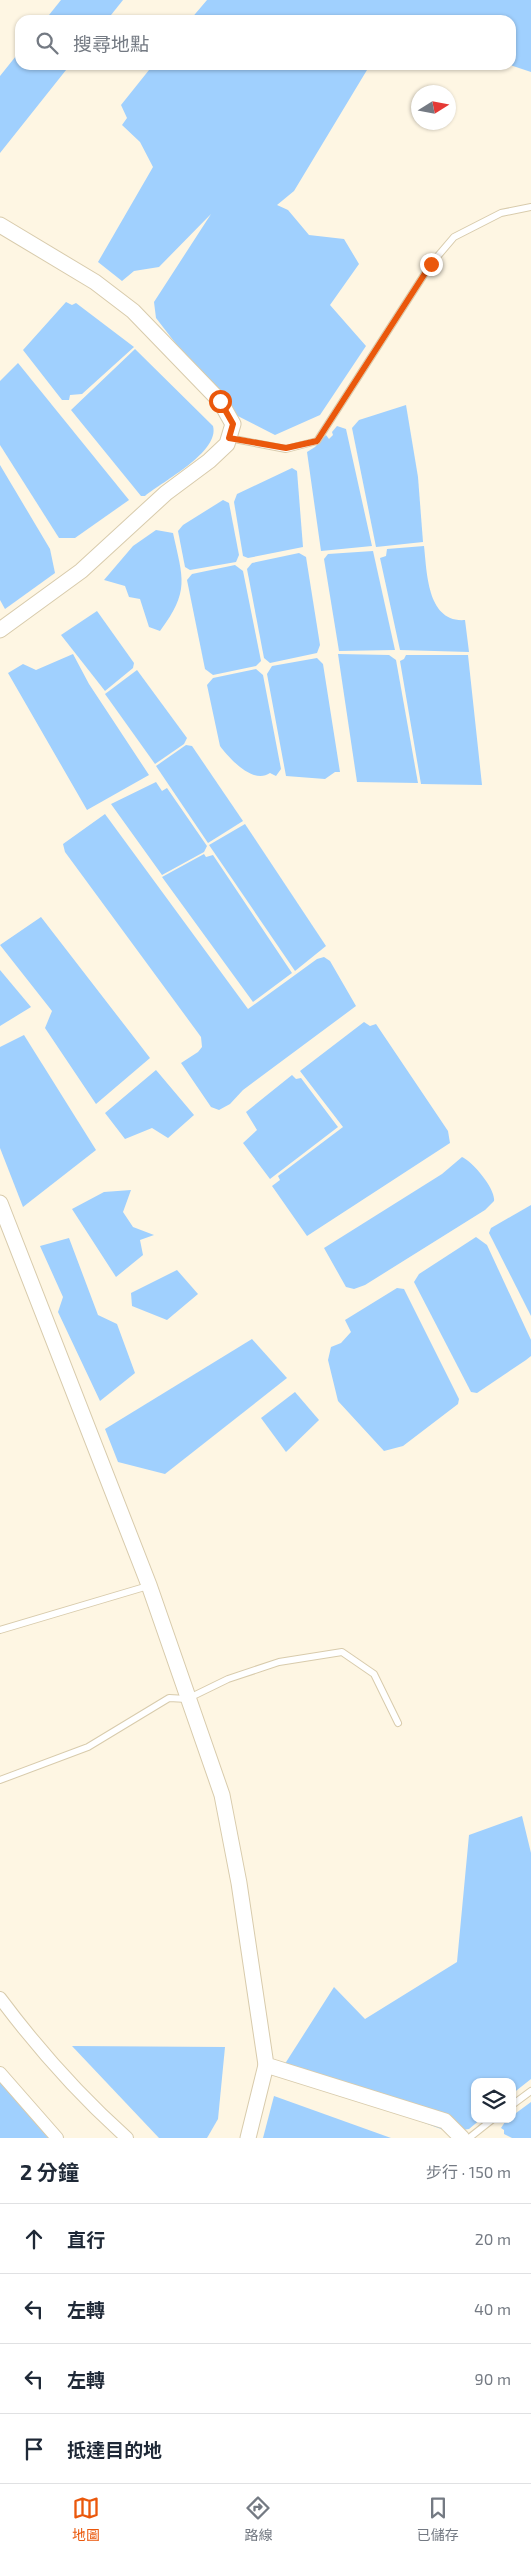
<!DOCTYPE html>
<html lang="zh-TW">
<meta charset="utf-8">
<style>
:root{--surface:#fff;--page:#f6f6f7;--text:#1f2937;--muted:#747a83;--line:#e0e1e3;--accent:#ea580c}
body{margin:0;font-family:"Exo 2","Noto Sans TC",sans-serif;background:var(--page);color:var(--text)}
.controls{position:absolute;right:15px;bottom:15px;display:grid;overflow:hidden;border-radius:10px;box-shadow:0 1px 4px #0004}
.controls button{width:45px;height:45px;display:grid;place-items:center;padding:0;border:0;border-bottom:1px solid var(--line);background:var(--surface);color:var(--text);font:25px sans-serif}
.compass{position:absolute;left:411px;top:85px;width:45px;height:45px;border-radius:50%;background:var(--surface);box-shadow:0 1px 4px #0004;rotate:79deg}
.stop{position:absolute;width:15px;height:15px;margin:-11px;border:4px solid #ea580c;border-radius:50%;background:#fff}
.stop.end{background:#ea580c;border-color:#fff;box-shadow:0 1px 5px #0008}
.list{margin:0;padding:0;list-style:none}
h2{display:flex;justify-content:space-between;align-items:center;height:65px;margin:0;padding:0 20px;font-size:21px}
h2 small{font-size:16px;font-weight:400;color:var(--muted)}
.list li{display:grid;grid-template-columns:32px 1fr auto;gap:15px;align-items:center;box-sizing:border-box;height:70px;padding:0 20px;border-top:1px solid var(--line)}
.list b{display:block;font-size:19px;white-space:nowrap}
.list em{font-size:16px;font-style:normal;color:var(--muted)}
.icon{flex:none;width:28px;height:28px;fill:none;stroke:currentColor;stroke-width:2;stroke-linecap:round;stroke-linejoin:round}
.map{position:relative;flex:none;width:531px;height:2138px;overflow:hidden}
.search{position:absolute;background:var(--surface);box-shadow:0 1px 4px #0004;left:15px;right:15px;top:15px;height:55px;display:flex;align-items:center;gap:12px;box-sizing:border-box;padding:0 18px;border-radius:15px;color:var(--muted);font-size:19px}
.sheet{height:345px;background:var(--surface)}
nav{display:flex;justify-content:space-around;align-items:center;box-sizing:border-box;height:70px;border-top:1px solid var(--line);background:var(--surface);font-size:14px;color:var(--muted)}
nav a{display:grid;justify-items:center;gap:2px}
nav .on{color:var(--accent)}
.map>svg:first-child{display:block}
</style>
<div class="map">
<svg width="531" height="2138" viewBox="0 0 531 2138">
<rect width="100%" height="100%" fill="#fef6e3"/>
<g fill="#a0d0fe">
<polygon points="61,0 123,0 107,20 45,20"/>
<polygon points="207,0 531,0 531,72 510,65 511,20 190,20"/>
<polygon points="20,51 20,65 70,65 0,153 0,76"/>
<polygon points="153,65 370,65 294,191 277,205 288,210 309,235 344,239 359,264 330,305 366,346 320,415 275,435 228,411 156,318 154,302 211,214 159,267 134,271 122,281 98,262 153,167 140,142 122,125 127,118 121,105"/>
<polygon points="66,302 72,305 76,303 134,347 82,394 70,395 69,400 62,400 23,350"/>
<path d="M135,349L213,426C220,452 163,481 145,496H141L71,410Z"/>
<polygon points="18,363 129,500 75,538 59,538 0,445 0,381"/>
<polygon points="406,405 418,477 423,542 376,547 352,428 359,420"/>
<polygon points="337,426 346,429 372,546 321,551 307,452 315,447 326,435 329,439 333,435 332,432"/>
<polygon points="0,465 50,549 55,573 5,609 0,600"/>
<polygon points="292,468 297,471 303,547 248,558 243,556 234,502 237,494"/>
<polygon points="223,500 229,503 239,555 236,562 190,570 185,567 178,531 183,525"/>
<path d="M156,530L173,533C183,579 190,591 160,631L149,627L140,599L129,597L125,586L104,580L133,546Z"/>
<path d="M424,546C427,572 427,623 465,620L469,652L400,650L380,558L386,556L387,549Z"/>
<polygon points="373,551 395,650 339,651 324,559 328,554"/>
<polygon points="299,553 306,557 320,645 317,653 270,663 264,658 247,569 252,563"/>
<polygon points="235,565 243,571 261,661 256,666 213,675 205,669 187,580 192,574"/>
<polygon points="97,611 134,663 133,668 105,691 61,635"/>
<polygon points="73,654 89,684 149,775 87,810 8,673 23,664 36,670"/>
<polygon points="338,654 389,655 396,660 418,783 357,782"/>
<polygon points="406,655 468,655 482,785 421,784 400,661 404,659"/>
<polygon points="317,658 323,664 340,772 335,772 325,779 286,776 267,674 272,666"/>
<path d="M256,669L263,675L281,769L276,776L270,773C253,785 229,758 220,746L207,685L213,678Z"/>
<polygon points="137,670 187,738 184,744 155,764 105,694"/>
<polygon points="186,745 192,746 243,821 208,843 156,766"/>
<polygon points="156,782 162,791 167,788 207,846 204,852 162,875 111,804"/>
<polygon points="105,814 248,1009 317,959 324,957 330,961 356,1006 243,1090 230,1104 219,1110 211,1107 181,1063 198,1052 202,1047 201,1037 65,852 63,844"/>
<polygon points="245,824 326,946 295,971 209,845"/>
<polygon points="204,854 206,857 213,855 292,973 253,1002 162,877"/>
<polygon points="41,917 150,1058 96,1104 45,1028 52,1011 0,945"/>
<polygon points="0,970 31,1007 0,1026"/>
<polygon points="364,1022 370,1026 376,1024 448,1131 450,1143 307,1236 272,1186 280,1180 278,1176 343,1127 300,1071"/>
<polygon points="24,1035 96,1150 23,1207 0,1148 0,1047"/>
<polygon points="156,1070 194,1115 168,1138 152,1128 125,1139 105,1113"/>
<polygon points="292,1075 296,1079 301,1078 338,1127 270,1179 243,1143 257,1130 246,1112"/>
<path d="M462,1157C472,1161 496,1189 494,1201L485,1210L365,1285L354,1289L346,1287L324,1248L442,1174Z"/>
<polygon points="131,1190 123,1212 133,1227 154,1235 140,1240 143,1255 116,1277 72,1209 104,1192"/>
<polygon points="531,1205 531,1316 489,1233 491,1228"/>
<polygon points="476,1237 487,1245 531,1340 531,1356 526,1360 477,1393 471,1392 414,1282 419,1274"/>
<polygon points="69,1238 98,1315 117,1324 135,1373 100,1401 58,1312 63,1297 40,1246"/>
<polygon points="177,1270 198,1294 167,1320 132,1306 131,1293"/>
<polygon points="397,1288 404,1289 459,1399 458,1404 403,1446 384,1451 338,1401 328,1360 331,1347 341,1343 351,1332 345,1320"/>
<polygon points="252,1339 287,1378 165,1474 118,1462 105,1429"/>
<polygon points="295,1392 319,1420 286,1452 261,1418"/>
<polygon points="522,1816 531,1853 531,2079 512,2094 512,2082 475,2082 475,2119 481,2119 469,2129 449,2132 281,2070 334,1987 365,2019 457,1962 469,1835"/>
<polygon points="72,2046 225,2047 218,2119 207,2138 159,2138"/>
<polygon points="0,2081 54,2138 0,2138"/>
<polygon points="274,2096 391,2138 263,2138"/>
<polygon points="531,2102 531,2138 512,2138 504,2134 504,2130 501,2128 505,2122 512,2119 512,2116"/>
</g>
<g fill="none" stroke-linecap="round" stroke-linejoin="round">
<defs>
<g id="service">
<polyline points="229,438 286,449 317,441 431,264 454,237 501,213 531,207"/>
<polyline points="0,1630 148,1586"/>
<polyline points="0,1780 88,1747 169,1698 187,1699 228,1679 279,1662 342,1652 374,1674 398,1723"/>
<polyline points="512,2105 531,2091"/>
<polyline points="469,2138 493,2119"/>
</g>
<g id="minor">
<path d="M0,1998C38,2049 79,2095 127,2138"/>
<polyline points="0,2073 57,2138"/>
</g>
<g id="tertiary">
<polyline points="0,225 95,282 133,311 220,401 233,424 227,444 209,461 166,493 81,571 0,630"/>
<polyline points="0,1203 149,1585 222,1795 239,1883 266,2065 445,2121 462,2138"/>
<polyline points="248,2138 266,2065"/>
</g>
</defs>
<use href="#service" stroke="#d8cbac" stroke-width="8"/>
<use href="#minor" stroke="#d8cbac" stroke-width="14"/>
<use href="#tertiary" stroke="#d8cbac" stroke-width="17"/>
<use href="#service" stroke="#fff" stroke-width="6"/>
<use href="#minor" stroke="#fff" stroke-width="12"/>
<use href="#tertiary" stroke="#fff" stroke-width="15"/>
</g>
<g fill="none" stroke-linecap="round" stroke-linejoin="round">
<polyline stroke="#ea580c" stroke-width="6" points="220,401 233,424 229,438 286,448 317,441 431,264"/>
</g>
</svg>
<div class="controls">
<button><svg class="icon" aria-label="layers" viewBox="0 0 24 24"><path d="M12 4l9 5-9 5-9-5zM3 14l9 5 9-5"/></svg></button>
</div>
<svg class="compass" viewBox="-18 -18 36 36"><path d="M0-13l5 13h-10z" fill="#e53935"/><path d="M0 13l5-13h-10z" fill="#747a83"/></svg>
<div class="stop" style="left:220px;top:401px"></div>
<div class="stop end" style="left:431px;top:264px"></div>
<div class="search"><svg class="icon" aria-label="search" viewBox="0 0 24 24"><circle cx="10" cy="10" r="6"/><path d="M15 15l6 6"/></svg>搜尋地點</div>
</div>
<section class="sheet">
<h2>2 分鐘<small>步行 · 150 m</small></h2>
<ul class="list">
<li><svg class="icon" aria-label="ahead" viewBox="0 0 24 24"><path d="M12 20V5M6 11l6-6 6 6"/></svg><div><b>直行</b></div><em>20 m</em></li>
<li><svg class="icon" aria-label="left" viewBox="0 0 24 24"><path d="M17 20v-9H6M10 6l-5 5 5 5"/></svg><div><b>左轉</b></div><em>40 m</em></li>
<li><svg class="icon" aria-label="left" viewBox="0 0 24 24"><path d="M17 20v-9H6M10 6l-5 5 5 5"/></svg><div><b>左轉</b></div><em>90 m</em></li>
<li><svg class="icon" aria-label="arrive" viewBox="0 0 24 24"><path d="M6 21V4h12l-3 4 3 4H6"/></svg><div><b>抵達目的地</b></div></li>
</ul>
</section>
<nav>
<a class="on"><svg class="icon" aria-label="map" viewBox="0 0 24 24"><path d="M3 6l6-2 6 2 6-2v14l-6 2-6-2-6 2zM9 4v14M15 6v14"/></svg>地圖</a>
<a><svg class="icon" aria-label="directions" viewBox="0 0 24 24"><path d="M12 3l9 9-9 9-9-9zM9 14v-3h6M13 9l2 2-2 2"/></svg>路線</a>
<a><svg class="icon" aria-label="saved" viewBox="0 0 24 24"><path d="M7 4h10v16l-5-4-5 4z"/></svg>已儲存</a>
</nav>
